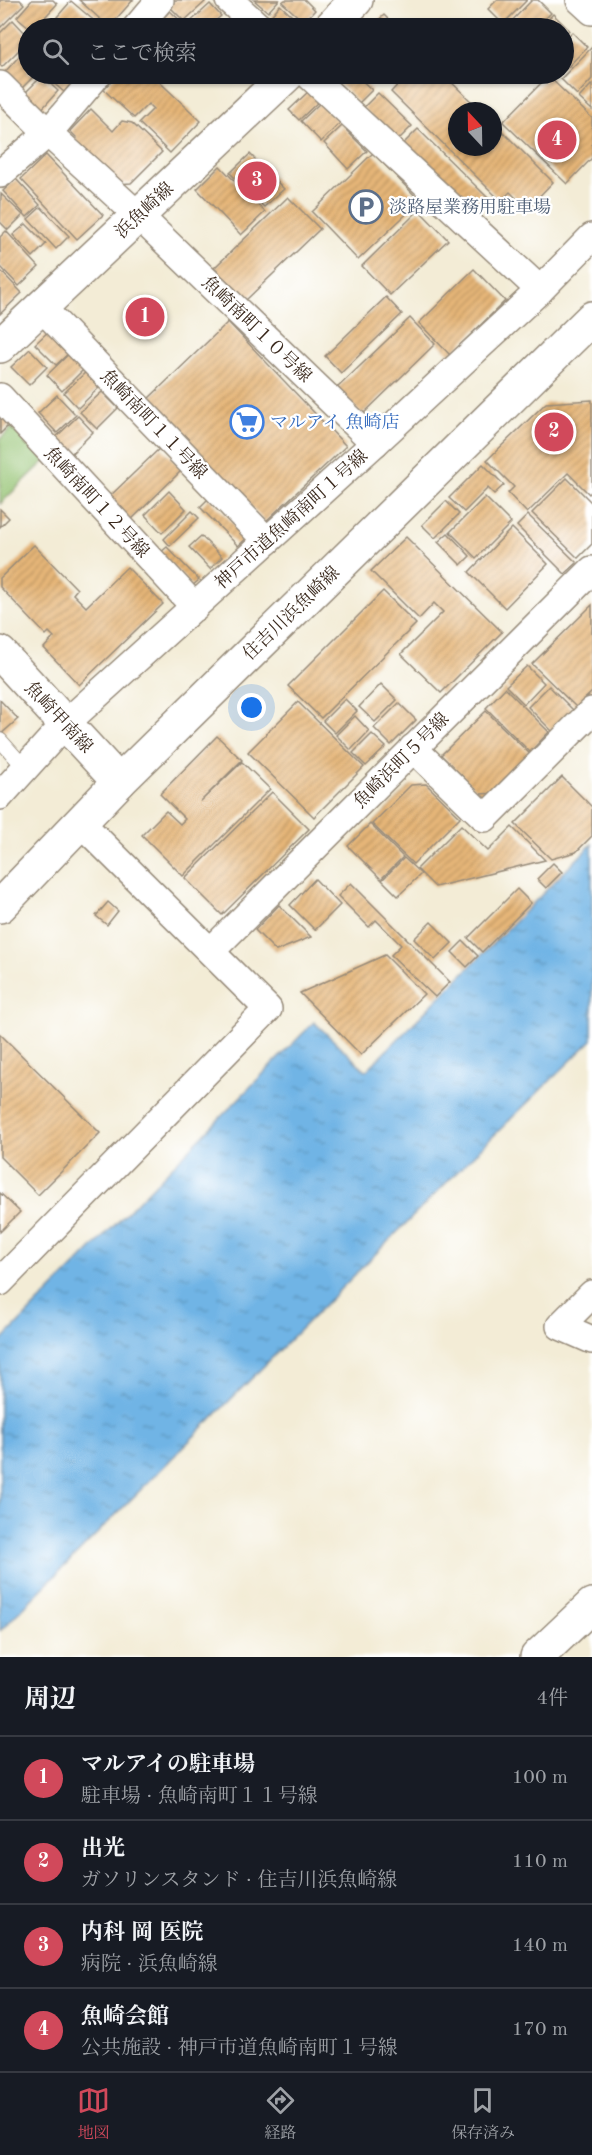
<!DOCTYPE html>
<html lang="ja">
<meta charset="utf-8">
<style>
:root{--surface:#171b24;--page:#242831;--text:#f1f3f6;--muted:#9ea1a6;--line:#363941;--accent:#d1495b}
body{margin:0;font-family:"Old Standard TT","Noto Serif JP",serif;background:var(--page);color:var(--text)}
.compass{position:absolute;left:448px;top:102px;width:54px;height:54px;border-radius:50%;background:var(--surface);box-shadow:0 2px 4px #0004;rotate:338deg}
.you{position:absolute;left:252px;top:708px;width:21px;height:21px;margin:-15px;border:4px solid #fff;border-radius:50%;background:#1a73e8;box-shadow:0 0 0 9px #1a73e833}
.badge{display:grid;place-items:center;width:39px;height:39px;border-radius:50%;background:var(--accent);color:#fff;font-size:20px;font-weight:700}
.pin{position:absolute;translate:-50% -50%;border:3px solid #fff;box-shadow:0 2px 6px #0006}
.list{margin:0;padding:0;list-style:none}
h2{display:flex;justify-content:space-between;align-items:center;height:78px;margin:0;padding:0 24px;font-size:26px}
h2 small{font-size:20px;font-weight:400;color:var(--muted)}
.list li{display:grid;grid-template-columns:39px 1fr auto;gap:18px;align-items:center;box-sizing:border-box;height:84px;padding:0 24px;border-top:2px solid var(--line)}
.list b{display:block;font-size:22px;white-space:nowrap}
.list p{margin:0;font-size:20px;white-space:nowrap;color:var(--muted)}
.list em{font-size:20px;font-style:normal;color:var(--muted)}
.icon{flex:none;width:33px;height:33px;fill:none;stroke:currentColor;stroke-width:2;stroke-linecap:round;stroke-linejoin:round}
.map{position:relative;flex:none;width:592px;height:1657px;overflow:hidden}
.search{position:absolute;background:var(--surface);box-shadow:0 2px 4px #0004;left:18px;right:18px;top:18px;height:66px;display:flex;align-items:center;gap:15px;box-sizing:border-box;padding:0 21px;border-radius:33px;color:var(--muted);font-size:22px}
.sheet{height:414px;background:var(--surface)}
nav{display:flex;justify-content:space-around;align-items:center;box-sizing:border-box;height:84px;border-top:2px solid var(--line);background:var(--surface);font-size:16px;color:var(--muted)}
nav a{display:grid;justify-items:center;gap:3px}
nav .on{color:var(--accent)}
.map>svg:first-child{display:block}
</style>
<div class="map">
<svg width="592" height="1657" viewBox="0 0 592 1657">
<defs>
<pattern id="water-ripples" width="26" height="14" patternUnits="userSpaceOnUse" patternTransform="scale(1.5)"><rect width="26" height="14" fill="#6fb4e5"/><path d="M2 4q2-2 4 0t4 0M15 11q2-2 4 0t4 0" fill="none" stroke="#5c93b9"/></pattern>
<pattern id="building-hatch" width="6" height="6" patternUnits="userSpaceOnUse" patternTransform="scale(1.5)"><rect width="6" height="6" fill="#e6b678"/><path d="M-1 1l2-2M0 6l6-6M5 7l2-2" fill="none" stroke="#bc9462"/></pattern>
</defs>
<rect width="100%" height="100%" fill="#fff"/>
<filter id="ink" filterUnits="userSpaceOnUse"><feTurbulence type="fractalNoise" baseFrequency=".0167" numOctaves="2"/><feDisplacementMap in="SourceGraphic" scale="12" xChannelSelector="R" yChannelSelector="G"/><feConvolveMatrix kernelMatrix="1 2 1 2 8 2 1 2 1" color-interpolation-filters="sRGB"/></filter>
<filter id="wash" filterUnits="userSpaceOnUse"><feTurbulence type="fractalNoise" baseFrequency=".008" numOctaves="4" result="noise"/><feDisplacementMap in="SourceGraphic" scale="24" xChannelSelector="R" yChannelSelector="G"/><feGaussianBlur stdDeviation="1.35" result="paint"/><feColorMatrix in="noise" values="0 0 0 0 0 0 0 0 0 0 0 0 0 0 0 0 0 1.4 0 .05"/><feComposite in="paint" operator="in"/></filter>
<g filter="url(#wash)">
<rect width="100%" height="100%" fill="#f3ecd6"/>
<polygon fill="#94c372" stroke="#687648" stroke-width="1.5" points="14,425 47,459 0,504 0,439"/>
<polygon fill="url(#water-ripples)" stroke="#556f82" stroke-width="1.5" points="592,844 592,1040 482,1147 0,1631 0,1342 314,1022 366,1071"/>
<g id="blocks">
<g fill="url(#building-hatch)">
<polygon points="0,0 20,0 24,4 0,28"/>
<polygon points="32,0 53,0 57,4 35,28 30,28 17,17"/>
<polygon points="79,0 133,0 109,27"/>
<polygon points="174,0 203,0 205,2 184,21 168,5"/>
<polygon points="254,0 279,0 268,12"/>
<polygon points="285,0 305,0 315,10 304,22 282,2"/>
<polygon points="497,0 527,0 503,24 488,9"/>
<polygon points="532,0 538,0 551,13 536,28 509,28 507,26"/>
<polygon points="71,1 98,24 94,28 70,28 57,17"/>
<polygon points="210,4 221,16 207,28 190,28 187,25"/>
<polygon points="280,5 302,25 299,28 283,28 270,17"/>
<polygon points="170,11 188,28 165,28 159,22"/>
<polygon points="553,14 569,30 564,36 564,28 540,28"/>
<polygon points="384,15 397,28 370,28"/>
<polygon points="13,20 28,36 28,41 2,67 0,65 0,33"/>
<polygon points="572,32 587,47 564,71 564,40"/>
<polygon points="592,47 592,79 577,95 561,79"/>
<polygon points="23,52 28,58 28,74 36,74 22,88 5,72"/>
<polygon points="43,74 81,74 64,92"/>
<polygon points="118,74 151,74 201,121 170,153 139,123 153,109 148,104 134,118 103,89"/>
<polygon points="340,74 355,74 372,90 359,103 334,79"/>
<polygon points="399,74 443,74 481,111 457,111 457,147 493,147 493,122 553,182 527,209 510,192 501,201 391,92 404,78"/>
<polygon points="42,76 58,91 40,111 23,95"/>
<polygon points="548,76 592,118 592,158 567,184 503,122"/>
<polygon points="592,84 592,110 579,98"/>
<polygon points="309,91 319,101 299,120 289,110"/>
<polygon points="378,93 412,126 397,141 363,108"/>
<polygon points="320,103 340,123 321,142 301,121"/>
<polygon points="91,109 113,131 122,121 132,123 162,152 131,183 118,184 75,141 77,138 70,131"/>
<polygon points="342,126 367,151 348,169 324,143"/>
<polygon points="418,129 488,198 472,214 402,145"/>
<polygon points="373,153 420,201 358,260 312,212"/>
<polygon points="250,154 284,189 264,207 230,173"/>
<polygon points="46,155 103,215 77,239 21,179"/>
<polygon points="220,166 265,212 241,235 197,189"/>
<polygon points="16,179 40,205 27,217 3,191"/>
<polygon points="1,194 23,215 8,230 0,222"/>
<polygon points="288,197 320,229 246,300 214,268"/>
<polygon points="41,207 69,236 56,249 28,219"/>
<polygon points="419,210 448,240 390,295 362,266"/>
<polygon points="26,224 46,244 33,257 13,235"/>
<polygon points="6,231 39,267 19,286 0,266 0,237"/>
<polygon points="474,269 505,301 450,355 419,323"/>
<polygon points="0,270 22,293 0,314"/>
<polygon points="386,297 402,314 341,373 325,356"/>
<polygon points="410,318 435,344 362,415 336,389"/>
<polygon points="228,322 346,446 265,522 148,399"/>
<polygon points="51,329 72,350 56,365 35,344"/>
<polygon points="30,349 47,367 29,385 11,367"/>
<polygon points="72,351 87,366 62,391 47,375"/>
<polygon points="89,369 103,384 78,408 64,393"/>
<polygon points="102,392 118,408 97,429 80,412"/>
<polygon points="57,395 76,415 57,433 38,413"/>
<polygon points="592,400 592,491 589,494 568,473 527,513 508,493 514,487 487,460 546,403"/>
<polygon points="0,412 11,423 0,434"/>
<polygon points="78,416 93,432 70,455 54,439"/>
<polygon points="161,447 183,469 130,521 108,498"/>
<polygon points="483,464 504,485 494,494 488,488 464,512 449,498"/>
<polygon points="567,478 592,503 592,544 578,558 532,513"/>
<polygon points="169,491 186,509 162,533 145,515"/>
<polygon points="485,497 511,523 476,558 450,532"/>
<polygon points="209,498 247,538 238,546 200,507"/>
<polygon points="446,501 459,514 435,538 422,525"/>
<polygon points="0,509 9,518 0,527"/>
<polygon points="192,511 199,518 170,546 164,539"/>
<polygon points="528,515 577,563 565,574 517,526"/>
<polygon points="512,528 548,564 505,608 469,572"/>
<polygon points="448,533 470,556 461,565 438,542"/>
<polygon points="201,536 222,557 210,569 189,547"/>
<polygon points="406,537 502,632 441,693 401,654 443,612 434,603 419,619 371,571"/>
<polygon points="34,545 77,589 73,594 86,607 127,567 163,604 79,685 44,648 54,637 49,632 46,635 0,587 0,578"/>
<polygon points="167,547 199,580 192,586 160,553"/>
<polygon points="383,591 416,624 321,718 288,686"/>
<polygon points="592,605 592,692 576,707 532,664"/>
<polygon points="527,666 544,683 524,704 506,686"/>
<polygon points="381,684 397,700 375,722 359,707"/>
<polygon points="549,686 574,711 553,732 528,707"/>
<polygon points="505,688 549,732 530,752 486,708"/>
<polygon points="345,699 357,711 335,733 323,721"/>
<polygon points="0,700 18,719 0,735"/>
<polygon points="298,702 364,767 314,817 248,752"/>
<polygon points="399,703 416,720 391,745 374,728"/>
<polygon points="486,711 533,757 497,793 480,794 441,755"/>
<polygon points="355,716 369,731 351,750 336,735"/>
<polygon points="372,734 386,747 366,766 353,753"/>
<polygon points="217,736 242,760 200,802 242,762 270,789 183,876 142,835 166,811 180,824 185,819 160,794"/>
<polygon points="562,777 592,807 592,836 576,852 551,859 515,824"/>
<polygon points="426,784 460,817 413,864 372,824 411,785"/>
<polygon points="272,792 309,829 222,915 185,878"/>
<polygon points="370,824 403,857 381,879 348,846"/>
<polygon points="461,825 488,851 512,827 545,860 435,887 417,869"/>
<polygon points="404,858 421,874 398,896 382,880"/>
<polygon points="553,863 562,872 546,888 537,879"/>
<polygon points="315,879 340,905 315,930 290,905"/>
<polygon points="351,883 450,982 435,997 391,955 401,945 376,920 369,927 338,896"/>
<polygon points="517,889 531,903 482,952 468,938"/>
<polygon points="108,902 118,911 107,925 96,916"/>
<polygon points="279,905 311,937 276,951 255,930"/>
<polygon points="431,922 452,943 435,960 414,939"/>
<polygon points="463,941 478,956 467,967 452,952"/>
<polygon points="385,955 424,994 361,1055 300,993"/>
<polygon points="0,1034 100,1133 38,1195 0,1157"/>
<polygon points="0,1193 20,1212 0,1232"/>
</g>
</g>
</g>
<g filter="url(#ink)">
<use href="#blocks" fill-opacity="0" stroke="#978b7a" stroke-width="1.5"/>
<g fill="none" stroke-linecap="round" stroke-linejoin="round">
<defs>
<polyline id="service" points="0,740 25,768"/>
<g id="minor">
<polyline points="229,0 260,28"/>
<polyline points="580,0 592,11"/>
<polyline points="136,28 160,0"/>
<polyline points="308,74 540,290"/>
<polyline points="0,85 48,133 139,216 375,443"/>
<polyline points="0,174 48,133 98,74"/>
<polyline points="41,307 267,541"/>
<polyline points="0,397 195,607"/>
<polyline points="413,748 485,818 592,711"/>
<polyline points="0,796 65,724 375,443 540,290 592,237"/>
<polyline points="211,951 592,570"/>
<polyline points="0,1282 268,1009 80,822"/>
<polyline points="592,1294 560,1326 592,1340"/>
</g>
<g id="tertiary">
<polyline points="330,28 356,0"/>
<polyline points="0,346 288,74"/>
<polyline points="0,653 119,782"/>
<polyline points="0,906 119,782 592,318"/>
</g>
<polyline id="motorway" points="537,1657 592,1605"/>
</defs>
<use href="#service" stroke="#978b7a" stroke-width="16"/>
<use href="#minor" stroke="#978b7a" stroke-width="30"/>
<use href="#tertiary" stroke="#978b7a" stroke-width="36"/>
<use href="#motorway" stroke="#978b7a" stroke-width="36"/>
<use href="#service" stroke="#fff" stroke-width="14"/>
<use href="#minor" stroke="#fff" stroke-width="27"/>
<use href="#tertiary" stroke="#fff" stroke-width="33"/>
<use href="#motorway" stroke="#fff" stroke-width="33"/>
</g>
</g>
<defs>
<symbol id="parking-ring" viewBox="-11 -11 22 22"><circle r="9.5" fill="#fff" stroke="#5c6f8a" stroke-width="1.5"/><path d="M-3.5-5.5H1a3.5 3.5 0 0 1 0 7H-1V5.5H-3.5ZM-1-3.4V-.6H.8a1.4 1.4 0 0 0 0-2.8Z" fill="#5c6f8a"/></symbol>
<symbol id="supermarket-ring" viewBox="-11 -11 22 22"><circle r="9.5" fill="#fff" stroke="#3f7fe0" stroke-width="1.5"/><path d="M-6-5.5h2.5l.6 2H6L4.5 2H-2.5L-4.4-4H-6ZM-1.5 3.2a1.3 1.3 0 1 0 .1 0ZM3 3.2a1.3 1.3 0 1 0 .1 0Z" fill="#3f7fe0"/></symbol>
</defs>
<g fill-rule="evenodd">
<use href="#parking-ring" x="347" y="188" width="38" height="38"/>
<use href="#supermarket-ring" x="228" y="403" width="38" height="38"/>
</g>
<g text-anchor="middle" stroke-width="4.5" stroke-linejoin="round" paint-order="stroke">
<g font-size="18" fill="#4e5e75" stroke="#fff" text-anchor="start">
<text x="389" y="213">淡路屋業務用駐車場</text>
</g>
<g font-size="18" fill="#3b2a1e" stroke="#fff">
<text transform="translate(144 210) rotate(-43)" y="6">浜魚崎線</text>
<text transform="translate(257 329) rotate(44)" y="6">魚崎南町１０号線</text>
<text transform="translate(154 424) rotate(46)" y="6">魚崎南町１１号線</text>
<text transform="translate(97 502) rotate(47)" y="6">魚崎南町１２号線</text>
<text transform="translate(291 519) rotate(-42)" y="6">神戸市道魚崎南町１号線</text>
<text transform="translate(291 613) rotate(-44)" y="6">住吉川浜魚崎線</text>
<text transform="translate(59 717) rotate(47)" y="6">魚崎甲南線</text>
<text transform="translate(401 760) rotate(-45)" y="6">魚崎浜町５号線</text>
</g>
<g font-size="18" fill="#366cbe" stroke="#fff" text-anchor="start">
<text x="270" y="428">マルアイ 魚崎店</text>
</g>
</g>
</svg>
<svg class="compass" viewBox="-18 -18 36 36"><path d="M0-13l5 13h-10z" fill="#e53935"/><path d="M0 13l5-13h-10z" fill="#9ea1a6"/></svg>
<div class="you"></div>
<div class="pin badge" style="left:145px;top:317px">1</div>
<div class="pin badge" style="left:554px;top:432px">2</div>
<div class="pin badge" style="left:257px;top:181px">3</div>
<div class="pin badge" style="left:557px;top:140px">4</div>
<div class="search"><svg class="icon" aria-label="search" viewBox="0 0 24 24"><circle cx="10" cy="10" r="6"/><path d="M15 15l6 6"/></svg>ここで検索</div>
</div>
<section class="sheet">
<h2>周辺<small>4件</small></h2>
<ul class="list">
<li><span class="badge">1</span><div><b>マルアイの駐車場</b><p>駐車場 · 魚崎南町１１号線</p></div><em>100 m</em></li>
<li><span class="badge">2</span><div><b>出光</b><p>ガソリンスタンド · 住吉川浜魚崎線</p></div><em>110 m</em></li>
<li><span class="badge">3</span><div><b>内科 岡 医院</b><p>病院 · 浜魚崎線</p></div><em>140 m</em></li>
<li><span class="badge">4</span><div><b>魚崎会館</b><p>公共施設 · 神戸市道魚崎南町１号線</p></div><em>170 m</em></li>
</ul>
</section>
<nav>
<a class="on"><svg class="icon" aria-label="map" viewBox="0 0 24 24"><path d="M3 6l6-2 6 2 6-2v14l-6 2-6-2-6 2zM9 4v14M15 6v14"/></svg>地図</a>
<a><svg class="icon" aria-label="directions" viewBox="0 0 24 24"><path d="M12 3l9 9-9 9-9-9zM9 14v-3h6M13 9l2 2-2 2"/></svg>経路</a>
<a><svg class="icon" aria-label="saved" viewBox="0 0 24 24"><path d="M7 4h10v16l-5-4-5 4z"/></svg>保存済み</a>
</nav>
